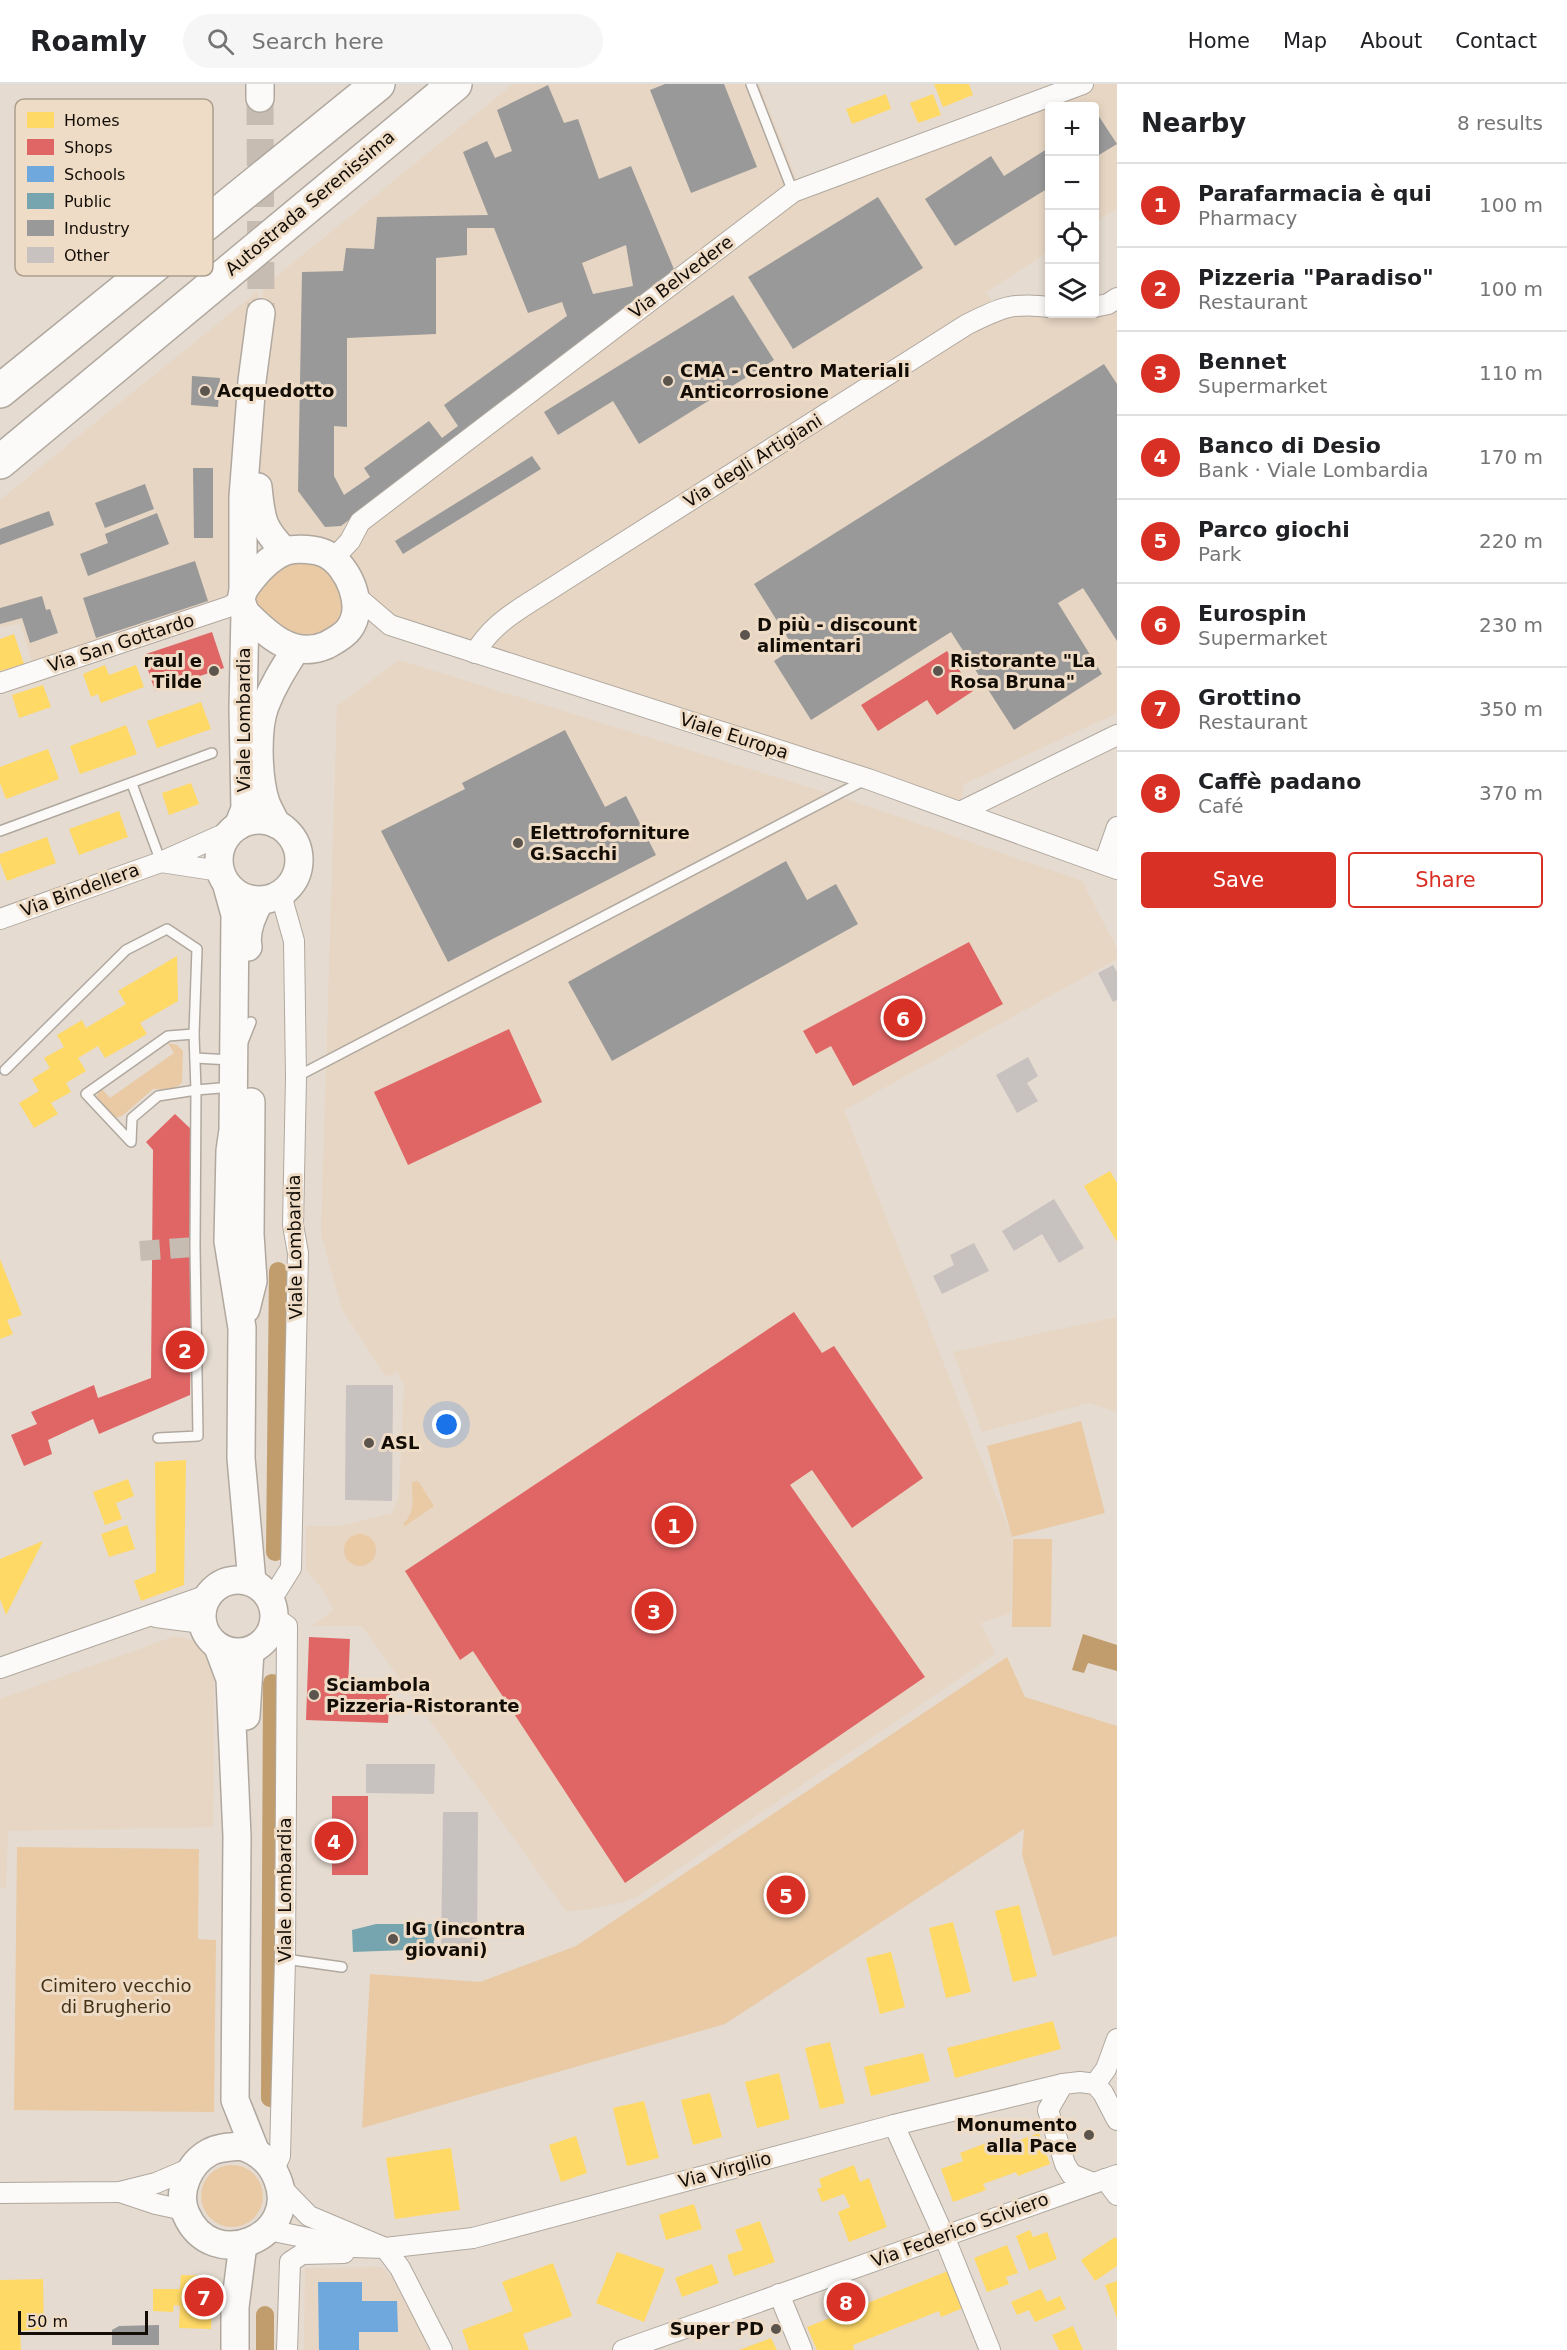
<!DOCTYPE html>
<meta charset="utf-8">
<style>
:root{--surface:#fff;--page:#f6f6f6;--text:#202124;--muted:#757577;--line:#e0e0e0;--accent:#d93025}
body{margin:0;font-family:"DejaVu Sans",sans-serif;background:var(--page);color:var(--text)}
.controls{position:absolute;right:18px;top:18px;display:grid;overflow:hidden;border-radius:6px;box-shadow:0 3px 9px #0003}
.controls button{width:54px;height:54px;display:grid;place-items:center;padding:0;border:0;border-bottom:2px solid var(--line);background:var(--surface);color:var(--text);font:30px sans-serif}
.scale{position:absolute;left:18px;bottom:15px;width:130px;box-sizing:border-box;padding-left:6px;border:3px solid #130d06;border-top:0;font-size:16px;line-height:21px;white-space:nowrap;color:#130d06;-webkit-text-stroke:4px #eedcc7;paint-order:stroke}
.you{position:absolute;left:447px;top:1341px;width:21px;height:21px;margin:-15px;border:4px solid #fff;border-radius:50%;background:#1a73e8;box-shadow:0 0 0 9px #1a73e833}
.badge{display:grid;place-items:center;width:39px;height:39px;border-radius:50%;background:var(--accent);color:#fff;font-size:20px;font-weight:700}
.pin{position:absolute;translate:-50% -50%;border:3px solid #fff;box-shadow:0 2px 6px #0006}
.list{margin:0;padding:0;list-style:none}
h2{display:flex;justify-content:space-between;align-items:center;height:78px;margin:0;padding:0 24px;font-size:26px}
h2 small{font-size:20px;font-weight:400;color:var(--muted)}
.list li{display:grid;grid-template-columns:39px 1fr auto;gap:18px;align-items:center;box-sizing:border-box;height:84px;padding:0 24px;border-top:2px solid var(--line)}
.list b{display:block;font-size:22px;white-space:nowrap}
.list p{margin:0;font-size:20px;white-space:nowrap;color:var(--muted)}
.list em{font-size:20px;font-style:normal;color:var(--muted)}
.actions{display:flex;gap:12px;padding:18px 24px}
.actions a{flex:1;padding:14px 0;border:2px solid var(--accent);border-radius:6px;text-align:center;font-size:21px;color:var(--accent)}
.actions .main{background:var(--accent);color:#fff}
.icon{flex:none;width:33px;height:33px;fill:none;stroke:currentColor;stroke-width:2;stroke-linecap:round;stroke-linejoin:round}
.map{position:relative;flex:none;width:1117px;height:2266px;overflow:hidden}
header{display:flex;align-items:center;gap:36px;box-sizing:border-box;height:84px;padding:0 30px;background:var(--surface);border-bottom:2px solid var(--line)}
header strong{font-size:28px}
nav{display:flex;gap:33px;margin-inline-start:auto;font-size:21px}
.search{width:420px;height:54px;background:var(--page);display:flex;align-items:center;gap:15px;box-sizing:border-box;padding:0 21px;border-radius:33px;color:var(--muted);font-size:22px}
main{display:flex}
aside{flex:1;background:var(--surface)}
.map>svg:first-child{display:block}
</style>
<header>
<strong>Roamly</strong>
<div class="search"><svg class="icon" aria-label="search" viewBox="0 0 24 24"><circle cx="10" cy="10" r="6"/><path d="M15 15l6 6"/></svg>Search here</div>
<nav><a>Home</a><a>Map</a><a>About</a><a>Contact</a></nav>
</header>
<main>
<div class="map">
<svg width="1117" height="2266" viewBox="0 0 1117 2266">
<rect width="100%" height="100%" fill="#e5dbd0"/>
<g fill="#e7d6c3">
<polygon points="513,0 759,0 800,104 1076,0 1117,0 1117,124 1095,138 1094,22 1050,22 1049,167 986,208 995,224 1050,230 1094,230 1117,210 1117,629 964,700 960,726 392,539 303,462 263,435 258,374 263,203"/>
<polygon points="258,207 239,509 33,581 20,539 0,544 0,416"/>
<polygon points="399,576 853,717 1082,797 1117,865 1117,875 844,1026 1012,1453 1011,1529 981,1539 995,1570 638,1812 625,1818 583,1826 566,1827 362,1542 312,1542 334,1526 323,1506 306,1485 306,1442 341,1442 392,1429 399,1412 404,1301 397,1287 386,1293 342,1225 321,1150 337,622"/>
<polygon points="1117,1233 1117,1328 1089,1319 982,1348 953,1268"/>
<polygon points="175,1552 206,1560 214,1590 213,1743 8,1747 6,1804 0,1804 0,1615"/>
<polygon points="382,2183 396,2197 429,2266 304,2266 305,2184"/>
</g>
<g fill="#e9caa5">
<path d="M301,477C306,478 314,478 319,480C336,486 353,524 339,539C325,554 301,558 284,548C277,543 270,535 263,529C240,509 282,479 301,477Z"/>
<polygon points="168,959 177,961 183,967 182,999 173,1005 153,1005 122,1032 114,1034 97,1016 97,1010 102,1005 110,1014 174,969"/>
<polygon points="1081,1337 1105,1429 1012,1453 987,1362"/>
<path d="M418,1397L434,1422L405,1442L403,1440C416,1428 412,1414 412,1398Z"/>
<circle cx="360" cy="1466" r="16"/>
<polygon points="1013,1455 1052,1455 1051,1543 1012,1543"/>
<polygon points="1007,1573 1025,1613 1117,1642 1117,1852 1053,1872 1022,1771 1024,1745 725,1940 362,2044 370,1890 480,1898 576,1862"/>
<polygon points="17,1763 199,1765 198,1855 216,1856 214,2028 14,2026"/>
<circle cx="232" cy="2112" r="31"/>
</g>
<polygon fill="#c19d6d" points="1083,1550 1117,1561 1117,1587 1088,1579 1084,1589 1072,1586"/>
<g fill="#ffd966">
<polygon points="934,0 969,0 973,11 943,23"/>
<polygon points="886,10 891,25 852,40 846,25"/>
<polygon points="933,10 941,31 918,39 910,19"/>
<polygon points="14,550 24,580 0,587 0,555"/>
<polygon points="105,581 109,591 136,581 144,603 101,619 98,610 91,613 83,590"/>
<polygon points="43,601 51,623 19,634 12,611"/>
<polygon points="201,618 211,645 157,664 147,637"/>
<polygon points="126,641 137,670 80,690 70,662"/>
<polygon points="48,665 59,695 6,715 0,699 0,683"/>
<polygon points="191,699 199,720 169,731 162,709"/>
<polygon points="119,727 128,753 79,771 69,745"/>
<polygon points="47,753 56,779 7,797 0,778 0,770"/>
<polygon points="177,872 178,917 140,939 147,950 105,974 98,962 78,974 86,987 66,999 71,1008 51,1019 58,1030 34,1044 19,1019 39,1007 32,995 50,984 44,974 64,963 57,951 82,936 86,944 126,920 118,907"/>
<polygon points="1110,1087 1117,1099 1117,1158 1084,1102"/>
<polygon points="0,1175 22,1231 7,1236 13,1250 0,1255"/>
<polygon points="186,1376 184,1501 141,1517 134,1497 156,1488 155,1378"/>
<polygon points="128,1395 134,1412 116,1419 122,1435 105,1441 93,1408"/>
<polygon points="127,1441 135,1465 109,1473 101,1450"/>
<polygon points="43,1457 6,1531 0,1515 0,1475"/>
<polygon points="1019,1821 1037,1892 1013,1898 995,1827"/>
<polygon points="953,1838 971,1908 946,1914 929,1844"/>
<polygon points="891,1868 905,1923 880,1930 866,1874"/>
<polygon points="1053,1937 1061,1965 955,1994 947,1964"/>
<polygon points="830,1958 845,2019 820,2025 805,1964"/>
<polygon points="923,1969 930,1997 871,2012 864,1983"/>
<polygon points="779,1989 790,2035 757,2044 745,1998"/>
<polygon points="710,2009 722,2053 693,2061 681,2016"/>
<polygon points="644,2017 659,2074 627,2082 613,2024"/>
<polygon points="1039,2049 1050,2080 1018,2092 1016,2088 983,2100 986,2106 953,2118 941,2085 963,2077 960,2069 1005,2052 1008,2060"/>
<polygon points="576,2052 587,2089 561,2098 549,2061"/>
<polygon points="451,2064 460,2126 395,2135 386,2074"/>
<polygon points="854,2081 860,2098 869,2094 887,2143 849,2158 838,2128 850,2123 844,2110 822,2118 817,2105 822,2103 819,2095"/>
<polygon points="694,2120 702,2145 666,2156 659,2131"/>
<polygon points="760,2137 775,2178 734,2192 727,2171 743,2166 735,2146"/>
<polygon points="1030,2146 1033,2153 1047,2148 1057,2175 1029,2186 1016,2152"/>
<polygon points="1115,2153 1117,2155 1117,2182 1095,2197 1081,2176"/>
<polygon points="1007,2161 1018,2189 1006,2193 1009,2200 987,2208 974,2174"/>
<polygon points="617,2168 665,2185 644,2238 596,2219"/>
<polygon points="553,2179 572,2232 523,2250 529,2266 469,2266 462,2246 513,2227 502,2198"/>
<polygon points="712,2180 719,2199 682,2213 675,2194"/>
<polygon points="948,2187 963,2224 941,2233 939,2227 853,2261 854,2266 817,2266 807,2243"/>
<polygon points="181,2191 213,2192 211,2245 179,2244 180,2222 174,2221 173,2228 153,2227 153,2205 180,2205"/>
<polygon points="43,2195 44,2245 20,2247 21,2266 0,2266 0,2196"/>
<polygon points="1117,2197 1117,2234 1105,2201"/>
<polygon points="1041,2205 1047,2218 1060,2212 1066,2225 1035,2238 1029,2226 1017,2231 1011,2218"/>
<polygon points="1073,2242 1083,2266 1059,2266 1052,2251"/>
<polygon points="771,2254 777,2266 739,2266"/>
</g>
<g fill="#e06666">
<polygon points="212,548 224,584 155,607 143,571"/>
<polygon points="947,567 973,607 937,631 927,616 878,647 861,621"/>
<polygon points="969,858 1003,920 853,1002 831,962 816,970 803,947"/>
<polygon points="509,945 542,1018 408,1081 374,1008"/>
<polygon points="175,1030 194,1048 190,1311 99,1350 93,1335 48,1356 52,1370 24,1382 11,1351 37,1340 31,1328 94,1301 98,1314 151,1294 153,1066 146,1058"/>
<polygon points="794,1228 822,1269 834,1262 923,1394 852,1444 812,1386 790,1401 925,1593 625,1799 473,1567 460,1576 405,1487"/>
<polygon points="309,1553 350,1555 348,1605 390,1606 388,1639 306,1636"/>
<rect x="332" y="1712" width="36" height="79"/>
</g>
<polygon fill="#6fa8dc" points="318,2198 362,2198 362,2217 397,2217 398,2248 359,2248 359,2266 319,2266"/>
<polygon fill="#76a5af" points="376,1840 436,1840 433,1865 353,1868 352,1846"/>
<g fill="#999" fill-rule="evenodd">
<polygon points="665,0 724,0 757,83 691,109 650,6"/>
<path d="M548,1L564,39L578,35L599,95L631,82L676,190L341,442L325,443L298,407L302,188L343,187L346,164L374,165L377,133L488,131L463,68L487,57L495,74L512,67L497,26ZM467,144H494L528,229L562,218L567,232L444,321L458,342L442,354L429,337L364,384L370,393L344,411L334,392V342L347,343V254L436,250V174L467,171ZM626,161L633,202L593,210L582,179Z"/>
<polygon points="1098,31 1117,60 1094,74 1094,34"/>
<polygon points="1050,63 1050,103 955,162 925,115 991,72 1004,92"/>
<polygon points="878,113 923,184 793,265 748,193"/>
<polygon points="733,211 774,276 639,360 613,317 558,351 544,328"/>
<polygon points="1104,280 1117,300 1117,557 1083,504 1058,519 1102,590 1014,646 951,548 811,636 774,577 794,564 754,500"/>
<polygon points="192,292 220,294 218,323 191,321"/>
<polygon points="532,372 541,385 403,470 395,457"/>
<polygon points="193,384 213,384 213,454 194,454"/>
<polygon points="145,400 154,425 105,444 95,419"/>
<polygon points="49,427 54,441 0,461 0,445"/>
<polygon points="157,429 169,460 88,492 80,470 108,459 105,450"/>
<polygon points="195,477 208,517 96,554 83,514"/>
<polygon points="42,512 46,526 50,525 58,549 30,559 22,534 0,540 0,524"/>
<polygon points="565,646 605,723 626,712 656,771 448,878 381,747 465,705 462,699"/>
<polygon points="786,777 807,816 836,800 858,840 612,977 568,898"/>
<polygon points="159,2241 159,2261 112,2261 112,2246 119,2242"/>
</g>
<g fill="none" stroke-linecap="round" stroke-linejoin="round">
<g stroke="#c19d6d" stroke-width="18">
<polyline points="275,1468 278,1187"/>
<polyline points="270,2014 272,1599"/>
<polyline points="265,2266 265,2231"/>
</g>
</g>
<g fill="#c7c1c0">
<polygon points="1113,881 1117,888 1117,916 1113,918 1098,889"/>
<polygon points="1028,973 1038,992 1027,999 1038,1017 1017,1029 996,991"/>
<polygon points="1054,1115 1084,1164 1059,1179 1042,1150 1014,1167 1002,1147"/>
<polygon points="974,1159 989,1187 942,1210 933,1192 954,1181 950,1171"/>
<polygon points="346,1301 393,1301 392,1417 345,1416"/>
<polygon points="366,1680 435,1680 434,1710 366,1709"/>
<polygon points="443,1728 478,1728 477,1868 441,1868"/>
</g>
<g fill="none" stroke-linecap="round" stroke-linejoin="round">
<polyline stroke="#c6bcb2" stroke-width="20" stroke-dasharray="20 10" stroke-linecap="butt" points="140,1167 195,1163"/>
<polyline stroke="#c6bcb2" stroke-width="27" stroke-dasharray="27 14" stroke-linecap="butt" points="260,14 261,229"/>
<defs>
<g id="lane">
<polyline points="751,0 793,108"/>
<polyline points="132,700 161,778"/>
<polyline points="0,747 212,669"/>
<polyline points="243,958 251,938"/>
<polyline points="195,974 231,976"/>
<polyline points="5,986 126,866 167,845 197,865 194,950 196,1006 232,1003"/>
<polyline points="296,993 865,696"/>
<polyline points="158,1354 198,1352 195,1163 196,1006 158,1012 132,1034 131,1058 86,1010 168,952 194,950"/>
<polyline points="285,1875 342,1883"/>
</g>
<g id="street">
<polyline points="1094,223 1108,220 1117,214"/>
<polyline points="333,475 350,457 360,438 793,108 1083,0"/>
<polyline points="356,512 390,541 868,695 1117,785"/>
<path d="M475,569C488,547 505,534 527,520L966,241C1000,224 1011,218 1050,223"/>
<polyline points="0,599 228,523 241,516"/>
<polyline points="960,728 1117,651"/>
<polyline points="161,778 220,787"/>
<polyline points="1104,780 1117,743"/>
<polyline points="0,835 161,778 231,747"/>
<polyline points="271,1516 291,1484 298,1169 293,1141 296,993 294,857 283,818 286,807"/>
<polyline points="156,1533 202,1539"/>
<polyline points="0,1584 208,1511"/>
<polyline points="1095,2000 1106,1985 1117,1955"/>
<polyline points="894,2041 944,2152 990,2266"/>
<polyline points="274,2085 280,2072 285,1875 287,1542 274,1533"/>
<polyline points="1105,2095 1117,2111"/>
<polyline points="1093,2099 1071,2090 1065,2080 1048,2026 1063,2000 1080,1998 1095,2000 1103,2009 1117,2036"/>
<polyline points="280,2102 309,2132 385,2164 400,2184 442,2266"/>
<polyline points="120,2108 156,2120 184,2126"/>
<polyline points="0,2109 120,2108 156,2099 191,2084"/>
<polyline points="268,2146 353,2163 385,2164 473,2154 894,2041 1063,2000"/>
<polyline points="779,2210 802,2266"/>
<polyline points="287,2266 290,2178 302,2170 344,2169"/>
<polyline points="623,2266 1117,2091"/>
</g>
<g id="secondary">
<polyline points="260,14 260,0"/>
<path d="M258,403C261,434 262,445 285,467"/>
<path d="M243,507C253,492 268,474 286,467C297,464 316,465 326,470C349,482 366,523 349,545C344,552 334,557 327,561C293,576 267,550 245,528"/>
<circle cx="259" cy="776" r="40"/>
<path d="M276,740C273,733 269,726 266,719C258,695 256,646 265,622C273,601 284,584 296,565"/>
<polyline points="238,742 245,725 243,625 245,528 241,516 243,507 243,413 252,297 261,229"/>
<polyline points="227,802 235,831 233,1046 230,1067 228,1157 242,1244 241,1374 252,1498"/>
<path d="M248,863C245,847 252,831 260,817"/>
<polyline points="246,1225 253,1197 250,1150 251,1018"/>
<circle cx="238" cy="1532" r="36"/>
<polyline points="218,1563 230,1595 237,1752 235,2016 255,2066"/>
<polyline points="246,1632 250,1567"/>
<path d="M241,2062C258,2067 270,2077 277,2094C302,2153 212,2191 186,2130C176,2108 189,2079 210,2068C219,2063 231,2063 241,2062Z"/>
<polyline points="235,2266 235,2223 243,2160"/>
</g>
<g id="highway">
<polyline points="0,307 378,0"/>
<polyline points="0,378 455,0"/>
</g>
</defs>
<use href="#lane" stroke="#b0a89f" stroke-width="12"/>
<use href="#street" stroke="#b0a89f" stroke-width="22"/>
<use href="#secondary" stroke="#b0a89f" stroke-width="30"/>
<use href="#highway" stroke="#b0a89f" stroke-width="36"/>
<use href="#lane" stroke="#fbfaf8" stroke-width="9"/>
<use href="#street" stroke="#fbfaf8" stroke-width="20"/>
<use href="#secondary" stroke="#fbfaf8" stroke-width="27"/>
<use href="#highway" stroke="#fbfaf8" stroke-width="33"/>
</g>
<g fill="#5c554d" stroke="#eedcc7" stroke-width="2">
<circle cx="668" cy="297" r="6"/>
<circle cx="205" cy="307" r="6"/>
<circle cx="745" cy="551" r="6"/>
<circle cx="214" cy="587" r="6"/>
<circle cx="938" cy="587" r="6"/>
<circle cx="518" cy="759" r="6"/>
<circle cx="369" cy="1359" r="6"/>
<circle cx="314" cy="1611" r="6"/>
<circle cx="393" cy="1855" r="6"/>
<circle cx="1089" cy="2051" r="6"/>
<circle cx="776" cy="2245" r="6"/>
</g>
<g text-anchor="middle" stroke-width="6" stroke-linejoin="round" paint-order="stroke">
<g font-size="18" fill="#130d06" stroke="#eedcc7">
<text transform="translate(310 119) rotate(-40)" y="6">Autostrada Serenissima</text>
<text transform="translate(681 193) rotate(-37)" y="6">Via Belvedere</text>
<text transform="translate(753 377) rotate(-32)" y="6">Via degli Artigiani</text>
<text transform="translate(121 559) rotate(-18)" y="6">Via San Gottardo</text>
<text transform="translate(244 636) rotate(-90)" y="6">Viale Lombardia</text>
<text transform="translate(734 652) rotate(18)" y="6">Viale Europa</text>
<text transform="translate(80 806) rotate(-20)" y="6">Via Bindellera</text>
<text transform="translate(295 1163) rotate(-91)" y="6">Viale Lombardia</text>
<text transform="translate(285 1806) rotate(-90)" y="6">Viale Lombardia</text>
<text transform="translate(725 2086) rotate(-15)" y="6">Via Virgilio</text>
<text transform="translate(960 2146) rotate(-20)" y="6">Via Federico Sciviero</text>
</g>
<g font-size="18" font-weight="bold" fill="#130d06" stroke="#eedcc7" text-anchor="start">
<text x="680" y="293">CMA - Centro Materiali<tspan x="680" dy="21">Anticorrosione</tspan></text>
<text x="217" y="313">Acquedotto</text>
<text x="757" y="547">D più - discount<tspan x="757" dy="21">alimentari</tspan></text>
<text x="202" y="583" text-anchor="end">raul e<tspan x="202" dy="21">Tilde</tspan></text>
<text x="950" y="583">Ristorante "La<tspan x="950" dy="21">Rosa Bruna"</tspan></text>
<text x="530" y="755">Elettroforniture<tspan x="530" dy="21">G.Sacchi</tspan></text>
<text x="381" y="1365">ASL</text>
<text x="326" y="1607">Sciambola<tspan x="326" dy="21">Pizzeria-Ristorante</tspan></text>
<text x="405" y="1851">IG (incontra<tspan x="405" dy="21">giovani)</tspan></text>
<text x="1077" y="2047" text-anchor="end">Monumento<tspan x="1077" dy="21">alla Pace</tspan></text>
<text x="764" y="2251" text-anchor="end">Super PD</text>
</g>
<g font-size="18" fill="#473216" stroke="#eedcc7">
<text x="116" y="1908">Cimitero vecchio<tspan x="116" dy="21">di Brugherio</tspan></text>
</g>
</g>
<rect x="15" y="15" width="198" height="177" rx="9" fill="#eedcc7" stroke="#ac9e8d" stroke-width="1.5"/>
<rect x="27" y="28" width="27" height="16" fill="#ffd966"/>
<rect x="27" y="55" width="27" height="16" fill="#e06666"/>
<rect x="27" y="82" width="27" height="16" fill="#6fa8dc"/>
<rect x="27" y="109" width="27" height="16" fill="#76a5af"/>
<rect x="27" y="136" width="27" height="16" fill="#999"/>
<rect x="27" y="163" width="27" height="16" fill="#c7c1c0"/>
<g font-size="16" fill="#130d06">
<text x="64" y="42">Homes</text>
<text x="64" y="69">Shops</text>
<text x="64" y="96">Schools</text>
<text x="64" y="123">Public</text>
<text x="64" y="150">Industry</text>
<text x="64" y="177">Other</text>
</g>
</svg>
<div class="controls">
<button>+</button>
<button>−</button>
<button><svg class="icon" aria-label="locate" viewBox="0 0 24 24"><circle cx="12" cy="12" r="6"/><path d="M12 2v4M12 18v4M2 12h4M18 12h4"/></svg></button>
<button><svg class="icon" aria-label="layers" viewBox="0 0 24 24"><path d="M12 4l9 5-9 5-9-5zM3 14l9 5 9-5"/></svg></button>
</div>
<div class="scale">50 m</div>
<div class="you"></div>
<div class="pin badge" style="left:674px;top:1441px">1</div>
<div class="pin badge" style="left:185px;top:1266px">2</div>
<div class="pin badge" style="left:654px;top:1527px">3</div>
<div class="pin badge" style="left:334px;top:1757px">4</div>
<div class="pin badge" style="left:786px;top:1811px">5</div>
<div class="pin badge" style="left:903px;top:934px">6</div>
<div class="pin badge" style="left:204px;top:2213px">7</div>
<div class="pin badge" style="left:846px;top:2218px">8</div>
</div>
<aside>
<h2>Nearby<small>8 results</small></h2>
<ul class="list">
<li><span class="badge">1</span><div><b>Parafarmacia è qui</b><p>Pharmacy</p></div><em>100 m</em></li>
<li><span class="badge">2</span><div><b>Pizzeria &quot;Paradiso&quot;</b><p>Restaurant</p></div><em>100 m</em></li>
<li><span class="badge">3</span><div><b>Bennet</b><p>Supermarket</p></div><em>110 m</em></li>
<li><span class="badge">4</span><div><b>Banco di Desio</b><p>Bank · Viale Lombardia</p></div><em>170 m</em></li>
<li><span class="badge">5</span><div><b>Parco giochi</b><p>Park</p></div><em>220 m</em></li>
<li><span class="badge">6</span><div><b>Eurospin</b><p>Supermarket</p></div><em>230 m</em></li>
<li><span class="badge">7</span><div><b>Grottino</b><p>Restaurant</p></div><em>350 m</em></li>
<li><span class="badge">8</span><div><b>Caffè padano</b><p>Café</p></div><em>370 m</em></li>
</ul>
<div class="actions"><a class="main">Save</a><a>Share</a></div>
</aside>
</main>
